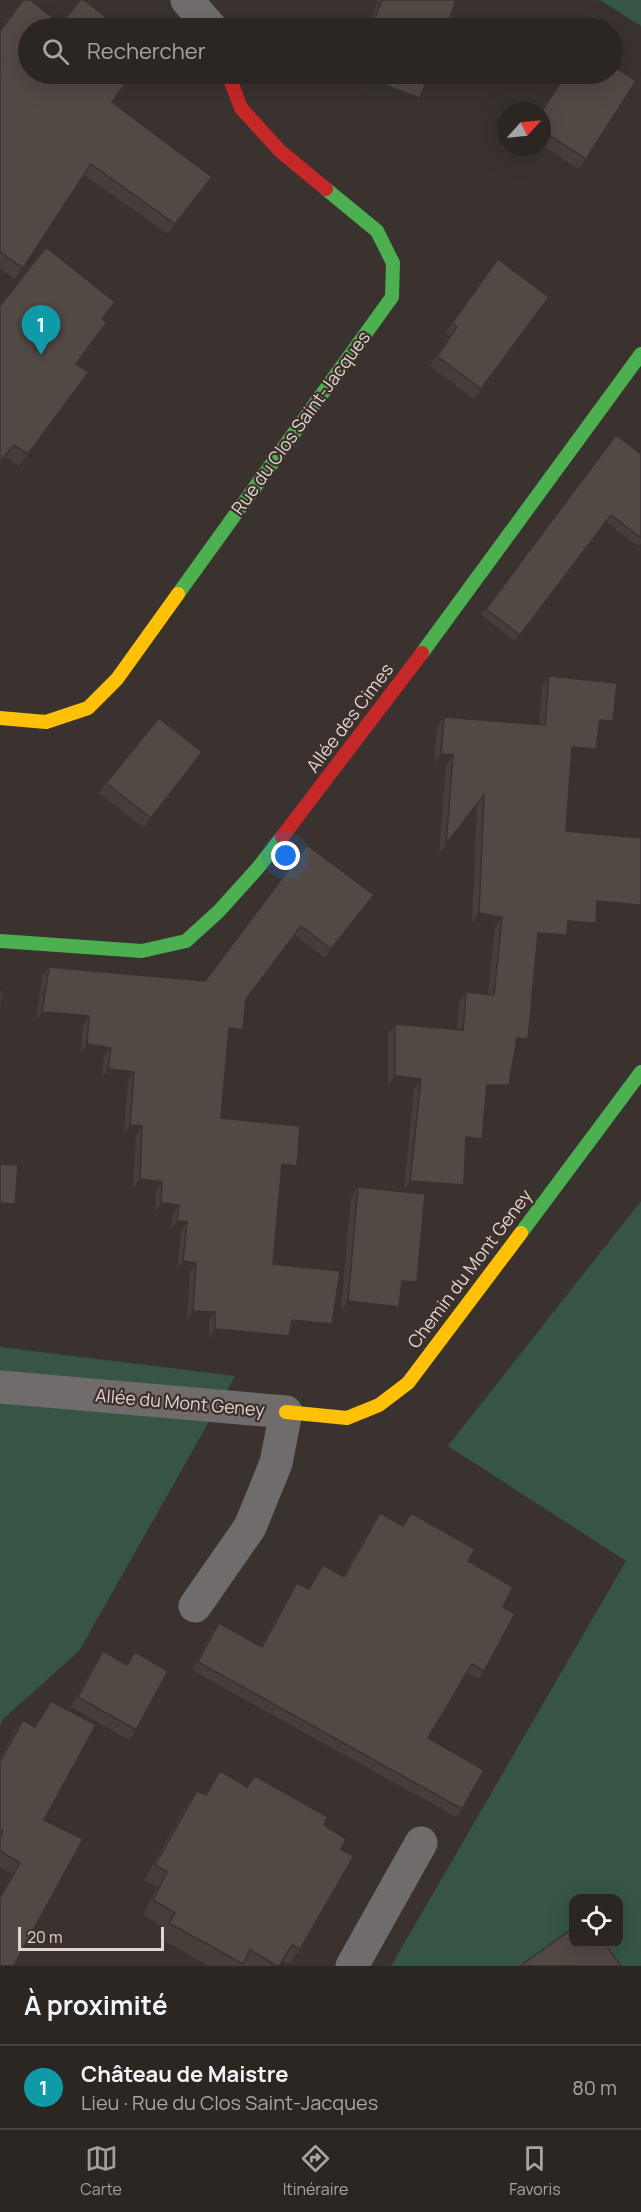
<!DOCTYPE html>
<html lang="fr">
<meta charset="utf-8">
<style>
:root{--surface:#2c2623;--page:#342e2b;--text:#f1f3f6;--muted:#a6a5a6;--line:#484341;--accent:#a59d9a}
body{margin:0;font-family:Manrope,sans-serif;background:var(--page);color:var(--text)}
.controls{position:absolute;right:18px;bottom:18px;display:grid;overflow:hidden;border-radius:12px;box-shadow:0 6px 24px #0002}
.controls button{width:54px;height:54px;display:grid;place-items:center;padding:0;border:0;border-bottom:2px solid var(--line);background:var(--surface);color:var(--text);font:30px sans-serif}
.compass{position:absolute;left:497px;top:102px;width:54px;height:54px;border-radius:50%;background:var(--surface);box-shadow:0 6px 24px #0002;rotate:63deg}
.scale{position:absolute;left:18px;bottom:15px;width:146px;box-sizing:border-box;padding-left:6px;border:3px solid #dfd6d3;border-top:0;font-size:16px;line-height:21px;white-space:nowrap;color:#dfd6d3;-webkit-text-stroke:4px #3e302b;paint-order:stroke}
.you{position:absolute;left:286px;top:856px;width:21px;height:21px;margin:-15px;border:4px solid #fff;border-radius:50%;background:#1a73e8;box-shadow:0 0 0 9px #1a73e833}
.badge{display:grid;place-items:center;width:39px;height:39px;border-radius:50%;background:var(--accent);color:#fff;font-size:20px;font-weight:700}
.pin{position:absolute;translate:-50% -50px;filter:drop-shadow(0 2px 3px #0008)}
.pin::after{content:'';position:absolute;top:32px;width:21px;height:18px;background:inherit;clip-path:polygon(0 0,100% 0,50% 100%)}
.list{margin:0;padding:0;list-style:none}
h2{display:flex;justify-content:space-between;align-items:center;height:78px;margin:0;padding:0 24px;font-size:26px}
h2 small{font-size:20px;font-weight:400;color:var(--muted)}
.list li{display:grid;grid-template-columns:39px 1fr auto;gap:18px;align-items:center;box-sizing:border-box;height:84px;padding:0 24px;border-top:2px solid var(--line)}
.list b{display:block;font-size:22px;white-space:nowrap}
.list p{margin:0;font-size:20px;white-space:nowrap;color:var(--muted)}
.list em{font-size:20px;font-style:normal;color:var(--muted)}
.icon{flex:none;width:33px;height:33px;fill:none;stroke:currentColor;stroke-width:2;stroke-linecap:round;stroke-linejoin:round}
.map{position:relative;flex:none;width:641px;height:1966px;overflow:hidden}
.search{position:absolute;background:var(--surface);box-shadow:0 6px 24px #0002;left:18px;right:18px;top:18px;height:66px;display:flex;align-items:center;gap:15px;box-sizing:border-box;padding:0 21px;border-radius:33px;color:var(--muted);font-size:22px}
.sheet{height:162px;background:var(--surface)}
nav{display:flex;justify-content:space-around;align-items:center;box-sizing:border-box;height:84px;border-top:2px solid var(--line);background:var(--surface);font-size:16px;color:var(--muted)}
nav a{display:grid;justify-items:center;gap:3px}
nav .on{color:var(--accent)}
.map>svg:first-child{display:block}
</style>
<div class="map">
<svg width="641" height="1966" viewBox="0 0 641 1966">
<rect width="100%" height="100%" fill="#3a322f"/>
<g fill="#365545">
<polygon points="600,0 641,0 641,26"/>
<polygon points="641,1201 641,1966 608,1966 593,1944 618,1944 618,1898 574,1898 573,1932 524,1966 391,1966 626,1561 448,1446"/>
<polygon points="0,1347 235,1376 79,1651 3,1719 0,1726"/>
</g>
<g fill="none" stroke-linecap="round" stroke-linejoin="round">
<g stroke="#706c6b" stroke-width="33">
<polyline points="187,0 211,28"/>
<polyline points="0,1387 286,1412 276,1463 250,1527 195,1606"/>
<polyline points="352,1966 421,1843"/>
</g>
<g stroke="#4caf50" stroke-width="14">
<polyline points="178,594 392,297 393,263 377,231 326,189"/>
<polyline points="422,653 641,354"/>
<polyline points="0,941 142,951 186,941 219,911 257,869 282,837"/>
<polyline points="521,1233 641,1072"/>
</g>
<g stroke="#ffc107" stroke-width="14">
<polyline points="0,718 46,722 88,708 117,679 178,594"/>
<polyline points="286,1412 347,1418 379,1405 408,1383 521,1233"/>
</g>
<g stroke="#c62828" stroke-width="14">
<polyline points="228,74 241,108 280,151 326,189"/>
<polyline points="282,837 422,653"/>
</g>
</g>
<g fill="#473e3a">
<polygon points="378,0 456,0 446,28 368,28"/>
<polygon points="0,31 112,102 205,188 168,234 84,175 15,279 0,268"/>
<polygon points="352,74 429,74 413,108 348,84"/>
<polygon points="564,77 586,159 579,169 542,145 542,111 541,111"/>
<polygon points="498,259 549,297 474,399 430,366 450,337 445,333"/>
<polygon points="103,319 76,364 80,385 19,466 5,457 0,464"/>
<polygon points="616,435 641,454 641,543 638,546 606,522 515,641 481,615"/>
<polygon points="549,676 606,731 598,730 596,749 589,759 572,757 566,831 597,912 596,923 589,933 567,932 560,945 537,943 528,1039 521,1049 515,1048 509,1085 503,1095 486,1095 475,1149 466,1148 464,1185 457,1195 404,1191 414,1089 388,1086 388,1034 395,1024 457,1029 459,1002 466,992 488,994 495,927 472,923 477,805 439,854 446,765 434,764 437,727 444,717 539,725 542,686"/>
<polygon points="202,752 144,828 99,793 106,783"/>
<polygon points="307,845 374,895 325,958 295,935 246,1000 237,1039 228,1038 221,1118 297,1166 290,1175 281,1174 273,1264 332,1324 325,1333 290,1329 283,1345 209,1338 209,1321 187,1320 190,1272 177,1270 181,1231 170,1230 173,1214 155,1212 156,1191 133,1188 136,1135 124,1134 128,1081 102,1078 104,1057 81,1053 83,1025 36,1021 42,976 49,967 205,981"/>
<polygon points="358,1187 410,1292 401,1291 392,1316 341,1311 351,1197"/>
<polygon points="380,1513 403,1526 411,1513 468,1561 503,1607 484,1671 479,1679 467,1673 428,1738 462,1809 456,1817 192,1670 213,1631 219,1623 261,1646 291,1592 297,1583 308,1589 323,1565 343,1576 374,1521"/>
<polygon points="103,1651 126,1665 135,1652 136,1730 129,1740 71,1707 96,1661"/>
<polygon points="51,1701 44,1820 14,1965 0,1966 0,1896 12,1874 0,1867 0,1759 15,1730 23,1720 34,1726"/>
<polygon points="220,1771 247,1787 324,1825 341,1850 300,1949 290,1964 282,1960 279,1966 209,1966 159,1938 165,1928 143,1915 157,1887 144,1880 186,1806 197,1791 205,1794"/>
</g>
<g fill="#393230">
<polygon points="355,74 420,98 413,108 348,84"/>
<polygon points="212,177 205,188 168,234 175,224"/>
<polygon points="600,720 613,721 606,731 593,730"/>
<polygon points="572,747 596,749 589,759 565,757"/>
<polygon points="202,752 195,762 144,828 151,818"/>
<polygon points="441,754 453,755 446,765 434,764"/>
<polygon points="374,895 368,904 325,958 331,949"/>
<polygon points="597,901 641,905 641,916 590,911"/>
<polygon points="479,913 502,917 495,927 472,923"/>
<polygon points="568,921 596,923 589,933 561,931"/>
<polygon points="538,933 567,935 560,945 531,943"/>
<polygon points="42,1012 89,1016 83,1025 36,1021"/>
<polygon points="229,1028 243,1030 237,1039 223,1037"/>
<polygon points="517,1038 528,1039 521,1049 510,1048"/>
<polygon points="87,1044 111,1048 104,1057 81,1053"/>
<polygon points="108,1069 134,1072 128,1081 102,1078"/>
<polygon points="395,1076 421,1079 414,1089 388,1086"/>
<polygon points="487,1085 509,1085 503,1095 480,1095"/>
<polygon points="130,1125 142,1126 136,1135 124,1134"/>
<polygon points="466,1137 482,1139 475,1149 460,1147"/>
<polygon points="282,1164 297,1166 290,1175 276,1173"/>
<polygon points="140,1179 162,1182 156,1191 133,1188"/>
<polygon points="410,1181 464,1185 457,1195 404,1191"/>
<polygon points="0,1203 15,1204 9,1213 0,1212"/>
<polygon points="161,1203 179,1205 173,1214 155,1212"/>
<polygon points="177,1221 187,1222 181,1231 170,1230"/>
<polygon points="183,1261 196,1263 190,1272 177,1270"/>
<polygon points="402,1281 417,1282 410,1292 395,1290"/>
<polygon points="348,1301 399,1307 392,1316 341,1311"/>
<polygon points="193,1311 215,1312 209,1321 187,1320"/>
<polygon points="292,1320 332,1324 325,1333 285,1329"/>
<polygon points="215,1329 289,1336 283,1345 209,1338"/>
</g>
<g fill="#524844" stroke="#393230" stroke-width="1.5">
<polygon points="23,0 30,0 61,24 80,0 84,0 120,28 28,28 28,74 133,74 112,102 212,177 175,224 91,164 23,268 0,252 0,31"/>
<polygon points="382,0 456,0 446,28 371,28"/>
<polygon points="612,65 636,81 586,159 542,131 542,111 564,77 572,82 578,74 612,74"/>
<polygon points="355,74 429,74 420,98"/>
<polygon points="46,247 115,302 102,319 107,322 76,364 89,372 28,454 14,445 0,462 0,306"/>
<polygon points="498,259 549,297 481,389 437,356 457,327 452,323"/>
<polygon points="616,435 641,454 641,538 611,515 520,635 486,609"/>
<polygon points="549,676 617,683 613,721 600,720 596,749 572,747 566,831 641,838 641,905 597,901 596,923 568,921 567,935 538,933 528,1039 517,1038 509,1085 487,1085 482,1139 466,1137 464,1185 410,1181 421,1079 395,1076 395,1024 463,1030 466,992 494,995 502,917 479,913 484,795 446,844 453,755 441,754 444,717 545,725"/>
<polygon points="159,718 202,752 151,818 106,783"/>
<polygon points="307,845 374,895 331,949 301,926 246,999 243,1030 229,1028 221,1118 300,1126 297,1166 282,1164 273,1264 340,1271 332,1324 292,1320 289,1336 215,1329 215,1312 193,1311 196,1263 183,1261 187,1222 177,1221 179,1205 161,1203 162,1182 140,1179 142,1126 130,1125 134,1072 108,1069 111,1048 87,1044 89,1016 42,1012 49,967 205,981"/>
<polygon points="0,990 3,991 0,1025"/>
<polygon points="0,1164 18,1165 15,1204 0,1203 0,1209"/>
<polygon points="358,1187 425,1194 417,1282 402,1281 399,1307 348,1301"/>
<polygon points="380,1513 403,1526 411,1513 475,1549 468,1561 513,1587 503,1607 515,1614 484,1671 472,1664 428,1738 484,1770 462,1809 198,1662 219,1623 262,1647 297,1583 309,1589 323,1565 344,1577"/>
<polygon points="103,1651 127,1665 135,1652 168,1671 136,1730 78,1697"/>
<polygon points="51,1701 96,1725 44,1820 83,1839 14,1965 17,1966 0,1966 0,1898 20,1863 0,1851 0,1837 3,1831 0,1830 0,1762 23,1720 35,1727"/>
<polygon points="220,1771 247,1787 255,1776 328,1817 324,1825 346,1839 341,1850 354,1856 300,1949 292,1945 279,1966 277,1966 250,1950 243,1964 169,1923 175,1913 153,1900 167,1872 155,1865 197,1791 206,1795"/>
<polygon points="573,1928 573,1944 605,1944 621,1966 520,1966"/>
</g>
<g text-anchor="middle" stroke-width="4.5" stroke-linejoin="round" paint-order="stroke">
<g font-size="18" fill="#dfd6d3" stroke="#3e302b">
<text transform="translate(301 423) rotate(-54)" y="6">Rue du Clos Saint-Jacques</text>
<text transform="translate(350 718) rotate(-53)" y="6">Allée des Cimes</text>
<text transform="translate(470 1269) rotate(-53)" y="6">Chemin du Mont Geney</text>
<text transform="translate(180 1403) rotate(5)" y="6">Allée du Mont Geney</text>
</g>
</g>
</svg>
<div class="controls">
<button><svg class="icon" aria-label="locate" viewBox="0 0 24 24"><circle cx="12" cy="12" r="6"/><path d="M12 2v4M12 18v4M2 12h4M18 12h4"/></svg></button>
</div>
<svg class="compass" viewBox="-18 -18 36 36"><path d="M0-13l5 13h-10z" fill="#e53935"/><path d="M0 13l5-13h-10z" fill="#a6a5a6"/></svg>
<div class="scale">20 m</div>
<div class="you"></div>
<div class="pin badge" style="left:41px;top:355px;background:#0f9aa8">1</div>
<div class="search"><svg class="icon" aria-label="search" viewBox="0 0 24 24"><circle cx="10" cy="10" r="6"/><path d="M15 15l6 6"/></svg>Rechercher</div>
</div>
<section class="sheet">
<h2>À proximité<small></small></h2>
<ul class="list">
<li><span class="badge" style="background:#0f9aa8">1</span><div><b>Château de Maistre</b><p>Lieu · Rue du Clos Saint-Jacques</p></div><em>80 m</em></li>
</ul>
</section>
<nav>
<a class="on"><svg class="icon" aria-label="map" viewBox="0 0 24 24"><path d="M3 6l6-2 6 2 6-2v14l-6 2-6-2-6 2zM9 4v14M15 6v14"/></svg>Carte</a>
<a><svg class="icon" aria-label="directions" viewBox="0 0 24 24"><path d="M12 3l9 9-9 9-9-9zM9 14v-3h6M13 9l2 2-2 2"/></svg>Itinéraire</a>
<a><svg class="icon" aria-label="saved" viewBox="0 0 24 24"><path d="M7 4h10v16l-5-4-5 4z"/></svg>Favoris</a>
</nav>
